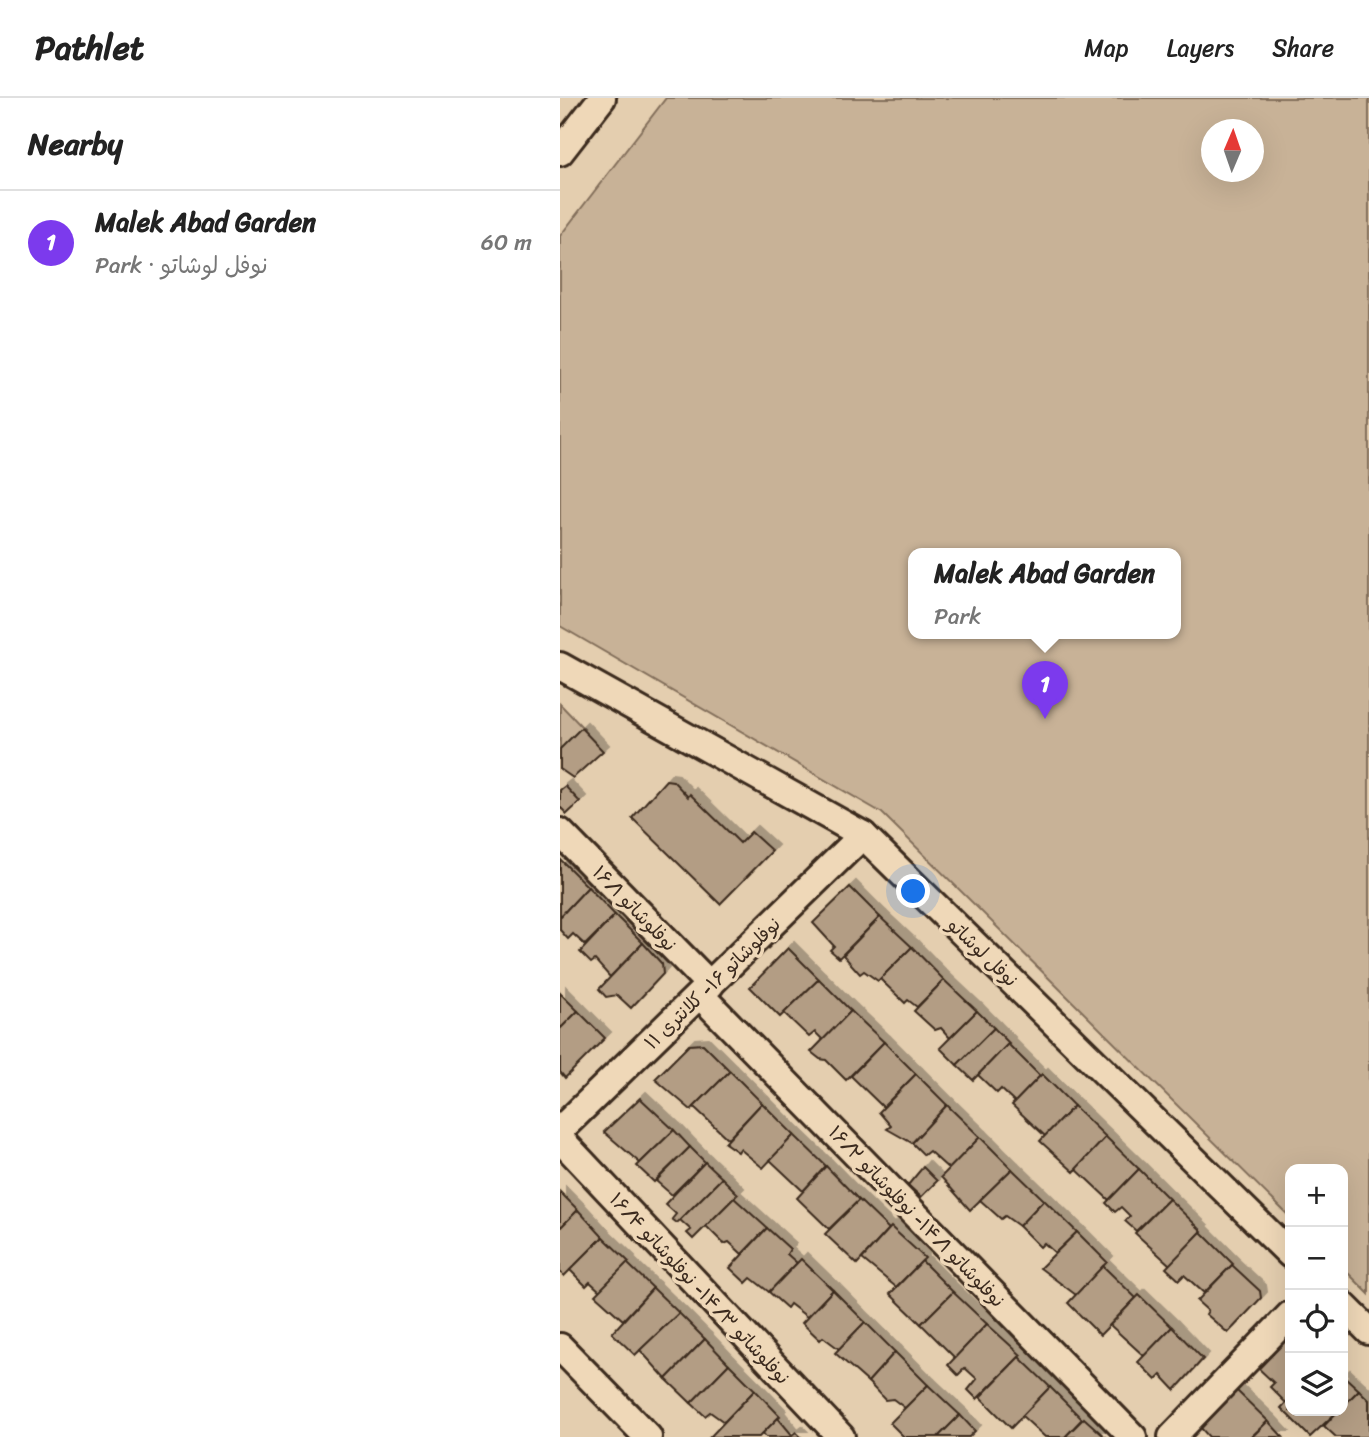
<!DOCTYPE html>
<meta charset="utf-8">
<style>
:root{--surface:#fff;--page:#f6f6f6;--text:#222;--muted:#767676;--line:#e0e0e0;--accent:#7c3aed}
body{margin:0;font-family:Sriracha,"Playpen Sans Arabic",sans-serif;background:var(--page);color:var(--text)}
.controls{position:absolute;right:21px;bottom:21px;display:grid;overflow:hidden;border-radius:14px;box-shadow:0 7px 28px #0002}
.controls button{width:63px;height:63px;display:grid;place-items:center;padding:0;border:0;border-bottom:2px solid var(--line);background:var(--surface);color:var(--text);font:35px sans-serif}
.compass{position:absolute;left:641px;top:21px;width:63px;height:63px;border-radius:50%;background:var(--surface);box-shadow:0 7px 28px #0002;rotate:2deg}
.you{position:absolute;left:354px;top:794px;width:24px;height:24px;margin:-18px;border:5px solid #fff;border-radius:50%;background:#1a73e8;box-shadow:0 0 0 10px #1a73e833}
.badge{display:grid;place-items:center;width:46px;height:46px;border-radius:50%;background:var(--accent);color:#fff;font-size:23px;font-weight:700}
.pin{position:absolute;translate:-50% -58px;filter:drop-shadow(0 2px 4px #0008)}
.pin::after{content:'';position:absolute;top:37px;width:24px;height:21px;background:inherit;clip-path:polygon(0 0,100% 0,50% 100%)}
.popup{position:absolute;left:348px;top:450px;width:273px;height:91px;box-sizing:border-box;display:grid;place-content:center;border-radius:14px;background:var(--surface);filter:drop-shadow(0 2px 5px #0005);font-size:23px;white-space:nowrap;color:var(--muted)}
.popup b{font-size:26px;color:var(--text)}
.popup::after{content:'';position:absolute;left:50%;top:100%;margin-left:-14px;border:14px solid transparent;border-top-color:var(--surface)}
.list{margin:0;padding:0;list-style:none}
h2{display:flex;justify-content:space-between;align-items:center;height:91px;margin:0;padding:0 28px;font-size:30px}
h2 small{font-size:23px;font-weight:400;color:var(--muted)}
.list li{display:grid;grid-template-columns:46px 1fr auto;gap:21px;align-items:center;box-sizing:border-box;height:105px;padding:0 28px;border-top:2px solid var(--line)}
.list b{display:block;font-size:26px;white-space:nowrap}
.list p{margin:0;font-size:23px;white-space:nowrap;color:var(--muted)}
.list em{font-size:23px;font-style:normal;color:var(--muted)}
.icon{flex:none;width:38px;height:38px;fill:none;stroke:currentColor;stroke-width:2;stroke-linecap:round;stroke-linejoin:round}
.map{position:relative;flex:none;width:809px;height:1339px;overflow:hidden}
header{display:flex;align-items:center;gap:42px;box-sizing:border-box;height:98px;padding:0 35px;background:var(--surface);border-bottom:2px solid var(--line)}
header strong{font-size:33px}
nav{display:flex;gap:38px;margin-inline-start:auto;font-size:24px}
main{display:flex}
aside{flex:1;background:var(--surface)}
.map>svg:first-child{display:block}
</style>
<header>
<strong>Pathlet</strong>
<nav><a>Map</a><a>Layers</a><a>Share</a></nav>
</header>
<main>
<aside>
<h2>Nearby<small></small></h2>
<ul class="list">
<li><span class="badge">1</span><div><b>Malek Abad Garden</b><p>Park · نوفل لوشاتو</p></div><em>60 m</em></li>
</ul>
</aside>
<div class="map">
<svg width="809" height="1339" viewBox="0 0 809 1339">
<defs>
<filter id="shadow"><feDropShadow dx="6" dy="-6" stdDeviation="0" flood-color="#0004"/></filter>
</defs>
<rect width="100%" height="100%" fill="#e4ceaf"/>
<filter id="ink" filterUnits="userSpaceOnUse"><feTurbulence type="fractalNoise" baseFrequency=".0143" numOctaves="2"/><feDisplacementMap in="SourceGraphic" scale="14" xChannelSelector="R" yChannelSelector="G"/><feConvolveMatrix kernelMatrix="1 2 1 2 8 2 1 2 1" color-interpolation-filters="sRGB"/></filter>
<g filter="url(#ink)">
<g fill="#c8b297" stroke="#826e5a" stroke-width="2" fill-rule="evenodd">
<path d="M106,0H809V1196L783,1170V1071H730V1119L322,715L0,528V138ZM652,32H694V74H652ZM354,455H616V535H354Z"/>
<polygon points="0,606 24,631 0,654"/>
</g>
<g fill="#b39d84" stroke="#3b2a1e" stroke-width="2" filter="url(#shadow)">
<polygon points="21,630 43,653 13,680 0,671 0,651"/>
<polygon points="106,682 113,683 128,699 130,696 180,745 191,734 212,753 160,806 72,720"/>
<polygon points="5,688 20,704 7,716 0,709 0,692"/>
<polygon points="0,761 28,789 0,819"/>
<polygon points="28,789 55,817 25,847 13,836 8,841 0,832 0,819"/>
<polygon points="290,789 320,819 279,860 270,852 274,848 253,825"/>
<polygon points="55,817 83,845 50,879 35,862 31,865 20,854"/>
<polygon points="320,819 352,849 318,883 304,873 300,876 283,857"/>
<polygon points="83,845 102,866 103,876 71,910 57,897 46,899 39,891"/>
<polygon points="352,849 384,882 357,909 348,902 345,905 320,881"/>
<polygon points="228,850 259,881 220,919 190,889"/>
<polygon points="259,881 291,913 263,942 255,934 249,939 224,915"/>
<polygon points="384,882 417,913 390,940 381,930 375,932 354,913"/>
<polygon points="0,895 18,913 0,931"/>
<polygon points="18,913 45,940 5,980 0,974 0,931"/>
<polygon points="291,913 324,944 286,982 266,962 260,961 251,954"/>
<polygon points="417,913 434,930 397,967 380,950"/>
<polygon points="434,930 449,945 413,982 397,967"/>
<polygon points="324,944 356,976 323,1009 291,978"/>
<polygon points="143,946 170,973 131,1012 95,981 129,947"/>
<polygon points="448,946 480,978 455,1004 441,991 437,995 418,977"/>
<polygon points="170,973 202,1005 168,1041 134,1009"/>
<polygon points="356,976 387,1007 352,1045 327,1031 331,1028 319,1014"/>
<polygon points="482,976 514,1008 485,1038 452,1007"/>
<polygon points="80,1000 114,1032 80,1065 44,1034"/>
<polygon points="202,1005 234,1037 203,1070 180,1051 178,1054 165,1045"/>
<polygon points="387,1007 420,1039 389,1071 369,1053 364,1057 352,1045"/>
<polygon points="514,1008 546,1039 514,1074 480,1043"/>
<polygon points="114,1032 130,1049 94,1084 77,1068"/>
<polygon points="234,1037 266,1068 243,1093 210,1062"/>
<polygon points="420,1039 452,1071 410,1112 381,1079"/>
<polygon points="546,1039 579,1071 549,1102 516,1071"/>
<polygon points="130,1049 145,1064 112,1097 96,1083"/>
<polygon points="145,1064 162,1080 117,1125 112,1121 116,1116 105,1106"/>
<polygon points="266,1068 299,1102 269,1131 237,1100"/>
<polygon points="363,1069 377,1083 361,1099 348,1087"/>
<polygon points="452,1071 484,1102 459,1128 445,1118 441,1121 420,1102"/>
<polygon points="579,1071 609,1101 576,1133 565,1123 570,1118 561,1109 555,1114 546,1105"/>
<polygon points="162,1080 178,1096 133,1141 127,1135 131,1132 120,1122"/>
<polygon points="0,1094 18,1112 0,1130"/>
<polygon points="174,1100 207,1130 182,1156 169,1144 164,1146 146,1128"/>
<polygon points="609,1101 642,1133 610,1167 575,1135"/>
<polygon points="299,1102 329,1131 297,1166 265,1136"/>
<polygon points="484,1102 517,1134 495,1155 484,1145 480,1149 459,1128"/>
<polygon points="18,1112 43,1139 4,1178 0,1174 0,1130"/>
<polygon points="331,1129 365,1160 336,1189 302,1161"/>
<polygon points="207,1130 230,1151 227,1156 237,1165 209,1194 191,1180 186,1185 170,1170"/>
<polygon points="517,1134 547,1164 516,1197 480,1170"/>
<polygon points="641,1134 673,1166 644,1195 624,1177 619,1182 606,1170"/>
<polygon points="43,1139 69,1164 40,1193 30,1184 26,1188 10,1172"/>
<polygon points="241,1161 273,1192 247,1219 230,1206 227,1210 209,1194"/>
<polygon points="362,1163 393,1194 361,1226 330,1196"/>
<polygon points="67,1165 93,1190 63,1222 35,1197"/>
<polygon points="672,1167 700,1193 701,1200 668,1235 646,1216 648,1213 637,1203"/>
<polygon points="543,1168 576,1200 540,1237 508,1205"/>
<polygon points="93,1190 119,1215 75,1257 52,1235"/>
<polygon points="273,1192 305,1224 279,1251 263,1239 260,1242 242,1225"/>
<polygon points="393,1194 427,1226 395,1260 361,1226"/>
<polygon points="579,1197 612,1229 584,1258 550,1227"/>
<polygon points="119,1215 145,1241 106,1281 80,1252"/>
<polygon points="305,1224 335,1254 308,1284 275,1255"/>
<polygon points="427,1226 461,1257 417,1301 408,1292 417,1281 405,1270 398,1277 388,1267"/>
<polygon points="612,1229 643,1261 615,1292 601,1277 596,1282 578,1264"/>
<polygon points="730,1238 730,1300 726,1305 710,1289 714,1285 698,1270"/>
<polygon points="145,1241 169,1266 131,1305 106,1281"/>
<polygon points="335,1254 368,1287 345,1310 333,1301 325,1302 308,1284"/>
<polygon points="459,1259 490,1289 451,1330 420,1299"/>
<polygon points="169,1266 195,1292 164,1324 150,1314 145,1318 131,1305"/>
<polygon points="784,1278 799,1292 783,1308 783,1279"/>
<polygon points="368,1287 400,1317 378,1339 344,1339 330,1325"/>
<polygon points="490,1289 522,1321 505,1339 485,1339 462,1318"/>
<polygon points="674,1290 708,1323 691,1339 649,1339 639,1328"/>
<polygon points="195,1292 220,1318 199,1339 150,1339"/>
<polygon points="799,1292 809,1302 809,1339 776,1339 764,1328 778,1313 783,1313 783,1308"/>
<polygon points="730,1300 730,1313 778,1313 750,1339 721,1310"/>
<polygon points="400,1317 415,1333 409,1339 378,1339"/>
<polygon points="218,1320 232,1337 236,1334 241,1339 206,1339 203,1335"/>
<polygon points="524,1320 545,1339 505,1339"/>
<polygon points="708,1323 723,1339 691,1339 695,1336"/>
</g>
<g fill="none" stroke-linecap="round" stroke-linejoin="round">
<defs>
<g id="minor">
<polyline points="0,54 42,0"/>
<polyline points="0,568 303,737 730,1156"/>
<polyline points="0,734 150,887"/>
<polyline points="140,897 573,1339"/>
<polyline points="0,1032 303,737"/>
<polyline points="0,1041 281,1339"/>
<polyline points="783,1207 809,1233"/>
<polyline points="0,1249 88,1339"/>
<polyline points="612,1339 730,1217"/>
</g>
</defs>
<use href="#minor" stroke="#3b2a1e" stroke-width="32"/>
<use href="#minor" stroke="#efd8b8" stroke-width="26"/>
</g>
</g>
<g text-anchor="middle" stroke-width="7" stroke-linejoin="round" paint-order="stroke">
<g font-size="19" fill="#3b2a1e" stroke="#efd8b8">
<text transform="translate(75 810) rotate(46)" y="7">نوفلوشاتو ۱۶/۱</text>
<text transform="translate(423 854) rotate(44)" y="7">نوفل لوشاتو</text>
<text transform="translate(152 885) rotate(-44)" y="7">نوفلوشاتو ۱۶- کلانتری ۱۱</text>
<text transform="translate(357 1118) rotate(46)" y="7">نوفلوشاتو ۱۴/۱- نوفلوشاتو ۱۶/۲</text>
<text transform="translate(140 1190) rotate(47)" y="7">نوفلوشاتو ۱۴/۳- نوفلوشاتو ۱۶/۴</text>
</g>
</g>
</svg>
<div class="controls">
<button>+</button>
<button>−</button>
<button><svg class="icon" aria-label="locate" viewBox="0 0 24 24"><circle cx="12" cy="12" r="6"/><path d="M12 2v4M12 18v4M2 12h4M18 12h4"/></svg></button>
<button><svg class="icon" aria-label="layers" viewBox="0 0 24 24"><path d="M12 4l9 5-9 5-9-5zM3 14l9 5 9-5"/></svg></button>
</div>
<svg class="compass" viewBox="-18 -18 36 36"><path d="M0-13l5 13h-10z" fill="#e53935"/><path d="M0 13l5-13h-10z" fill="#767676"/></svg>
<div class="you"></div>
<div class="pin badge" style="left:485px;top:621px">1</div>
<div class="popup"><b>Malek Abad Garden</b>Park</div>
</div>
</main>
